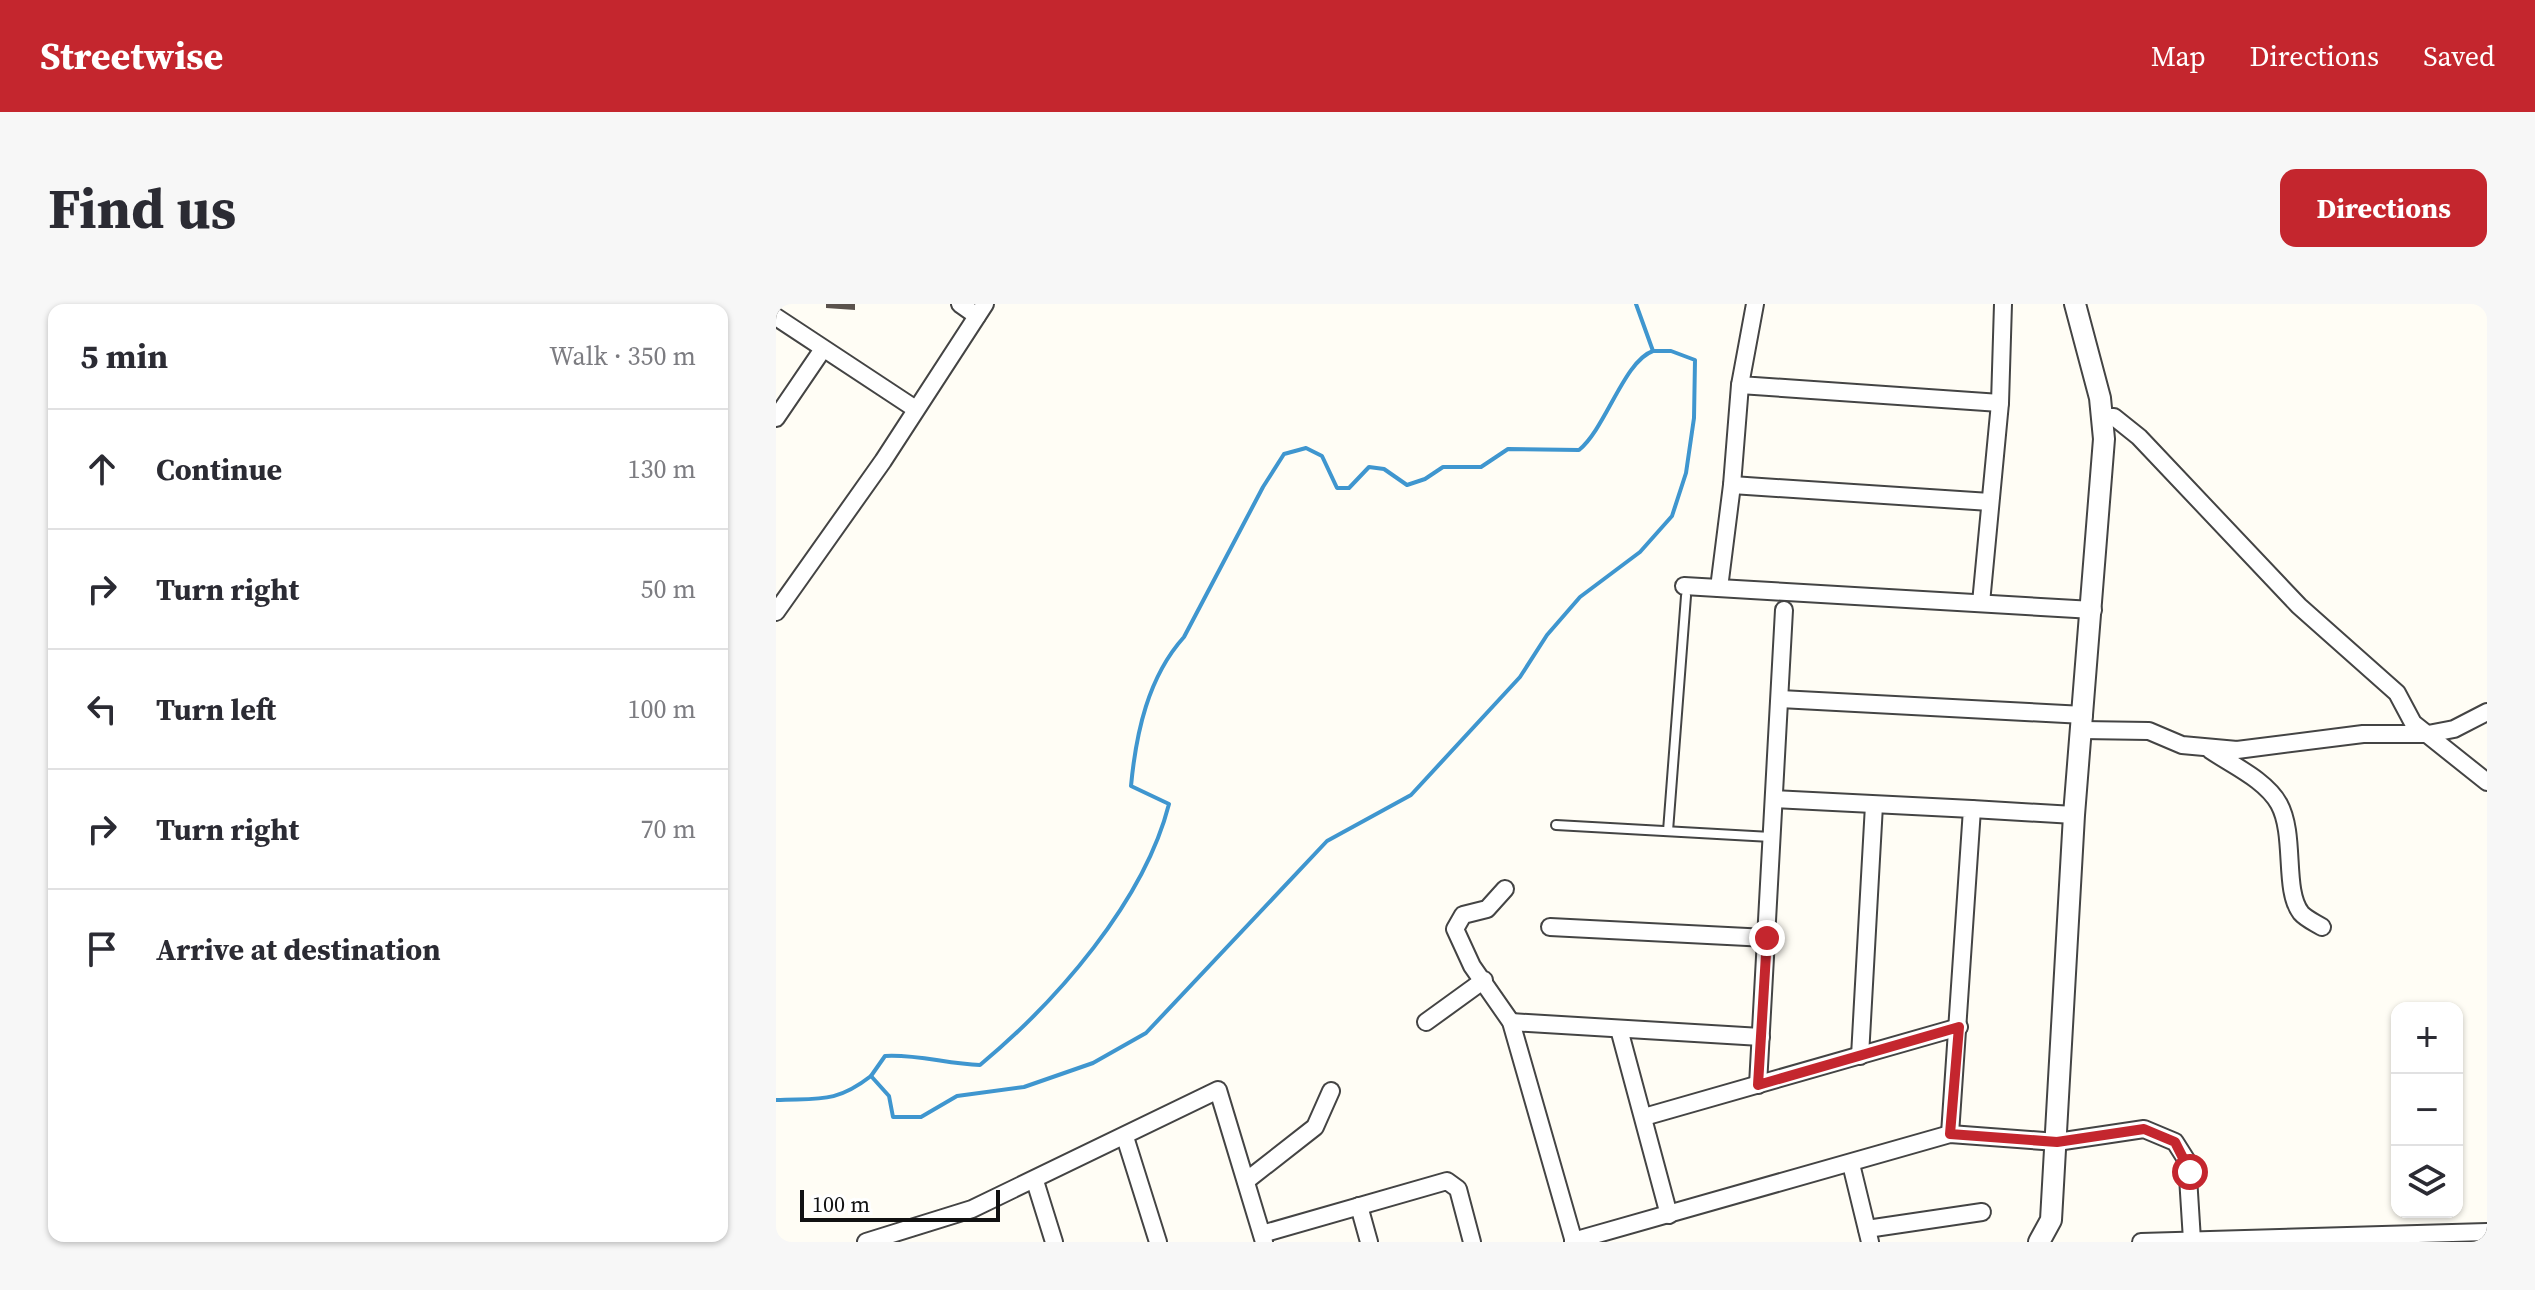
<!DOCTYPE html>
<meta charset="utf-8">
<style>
:root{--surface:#fff;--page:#f7f7f7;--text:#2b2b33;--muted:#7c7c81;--line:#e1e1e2;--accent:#c4262e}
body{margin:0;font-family:"Source Serif 4",serif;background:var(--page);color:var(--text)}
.controls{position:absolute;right:24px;bottom:24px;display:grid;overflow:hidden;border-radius:16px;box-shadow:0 2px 6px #0004}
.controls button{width:72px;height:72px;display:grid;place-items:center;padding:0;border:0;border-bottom:2px solid var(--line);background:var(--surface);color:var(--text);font:40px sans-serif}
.scale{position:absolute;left:24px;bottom:20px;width:200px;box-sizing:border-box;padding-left:8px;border:4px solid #111;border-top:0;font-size:22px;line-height:28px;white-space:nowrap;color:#111;-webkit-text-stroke:6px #fff;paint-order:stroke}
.stop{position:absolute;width:24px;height:24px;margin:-18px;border:6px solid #c4262e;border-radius:50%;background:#fff}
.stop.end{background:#c4262e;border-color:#fff;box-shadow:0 2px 8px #0008}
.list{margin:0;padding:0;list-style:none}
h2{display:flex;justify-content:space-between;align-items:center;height:104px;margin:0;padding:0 32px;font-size:34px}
h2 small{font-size:26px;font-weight:400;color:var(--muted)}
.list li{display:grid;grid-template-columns:52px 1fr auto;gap:24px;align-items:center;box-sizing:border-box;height:120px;padding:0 32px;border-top:2px solid var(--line)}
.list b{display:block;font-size:30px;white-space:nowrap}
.list em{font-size:26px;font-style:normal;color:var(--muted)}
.icon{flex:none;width:44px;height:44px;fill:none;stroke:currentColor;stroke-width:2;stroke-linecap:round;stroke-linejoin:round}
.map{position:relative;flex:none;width:1711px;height:938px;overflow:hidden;border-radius:16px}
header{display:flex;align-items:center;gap:48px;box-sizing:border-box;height:112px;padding:0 40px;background:var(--accent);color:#fff}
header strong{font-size:38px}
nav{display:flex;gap:44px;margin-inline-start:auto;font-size:28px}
.intro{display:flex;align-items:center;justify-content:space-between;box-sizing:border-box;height:192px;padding:0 48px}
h1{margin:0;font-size:56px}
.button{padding:20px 36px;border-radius:16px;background:var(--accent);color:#fff;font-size:28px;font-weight:700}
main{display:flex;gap:48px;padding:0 48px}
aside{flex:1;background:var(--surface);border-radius:16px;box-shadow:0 2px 6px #0004}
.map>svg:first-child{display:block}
</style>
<header>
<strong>Streetwise</strong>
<nav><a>Map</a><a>Directions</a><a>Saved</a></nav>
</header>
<div class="intro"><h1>Find us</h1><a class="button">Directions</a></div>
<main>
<aside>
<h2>5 min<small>Walk · 350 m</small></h2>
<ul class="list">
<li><svg class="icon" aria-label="ahead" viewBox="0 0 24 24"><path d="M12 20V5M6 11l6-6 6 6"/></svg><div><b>Continue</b></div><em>130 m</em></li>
<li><svg class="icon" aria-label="right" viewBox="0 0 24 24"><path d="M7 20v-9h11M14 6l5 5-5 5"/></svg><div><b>Turn right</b></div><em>50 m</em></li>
<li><svg class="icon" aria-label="left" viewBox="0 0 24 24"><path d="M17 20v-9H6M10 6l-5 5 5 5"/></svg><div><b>Turn left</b></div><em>100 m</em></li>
<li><svg class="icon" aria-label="right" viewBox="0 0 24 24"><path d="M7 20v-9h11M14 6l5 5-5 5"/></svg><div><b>Turn right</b></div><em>70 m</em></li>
<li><svg class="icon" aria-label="arrive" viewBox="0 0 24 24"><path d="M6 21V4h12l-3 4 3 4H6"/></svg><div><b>Arrive at destination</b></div></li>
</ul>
</aside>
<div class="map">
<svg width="1711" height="938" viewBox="0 0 1711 938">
<rect width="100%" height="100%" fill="#fffdf5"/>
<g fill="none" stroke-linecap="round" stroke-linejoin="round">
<g stroke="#3f96cf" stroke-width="4">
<path d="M95,772L109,752C141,750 171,760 204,761C280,698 368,598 393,500L355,482C360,429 372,373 408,333L487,183L508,150L530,144L546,152L561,184H573L593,163L608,165L631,181L649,175L667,163H705L732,145L803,146C830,124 848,57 877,47"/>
<path d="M0,796C42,794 59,800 95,772L113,792L117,813H145L181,792L248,783L317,759L370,729L551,537L635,491L744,373L771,331L804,293L864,248L896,212L910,169L918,114L919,56L895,47H877L860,0"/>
</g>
</g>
<polygon fill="#5a524d" points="50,0 79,0 79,6 50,4"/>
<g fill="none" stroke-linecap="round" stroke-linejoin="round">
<defs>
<g id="service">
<polyline points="780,521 995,533"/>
<polyline points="892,527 910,292"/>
</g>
<g id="minor">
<polyline points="184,0 201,12"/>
<polyline points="979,0 964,81 1224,99"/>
<polyline points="0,13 138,104"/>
<polyline points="1326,113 1338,113 1363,133 1523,302 1621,389 1637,419 1711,478"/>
<polyline points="0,114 47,45"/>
<polyline points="956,181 1214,198"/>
<polyline points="908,282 1317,306"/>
<polyline points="943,284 956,181 964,81"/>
<polyline points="1205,299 1224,99 1227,0"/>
<polyline points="0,308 107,157 209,0"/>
<polyline points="1004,395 1308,411"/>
<polyline points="1306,426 1373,427 1406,441 1461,446 1587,430 1652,430 1678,425 1711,408"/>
<path d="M1434,446C1456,461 1490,476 1503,500C1520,531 1507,586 1525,609C1530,615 1540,619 1546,623"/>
<polyline points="998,495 1196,505 1174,830"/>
<polyline points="1196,505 1298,511"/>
<polyline points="729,585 711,605 687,611 679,625 696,662 735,718 798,938"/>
<polyline points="774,623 991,634"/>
<polyline points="650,718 708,676"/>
<polyline points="735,718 985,733"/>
<polyline points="843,725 893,911"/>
<polyline points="1084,752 1098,501"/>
<polyline points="982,781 1008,306"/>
<polyline points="868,813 1183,723"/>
<polyline points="349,833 382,938"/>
<polyline points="1075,860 1094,938"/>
<polyline points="259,877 278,938"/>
<polyline points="470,877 539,823 555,787"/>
<polyline points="583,902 593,938"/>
<polyline points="1091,925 1206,908"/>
<polyline points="486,930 671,877 682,885 696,938"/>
<polyline points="797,937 1174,830 1281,838 1368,825 1399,838 1411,857 1416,936"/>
<polyline points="90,938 196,905 442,786 488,938"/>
<polyline points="1365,938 1711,928"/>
</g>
<polyline id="tertiary" points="1263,938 1275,916 1298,511 1328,135 1324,94 1299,0"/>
</defs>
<use href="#service" stroke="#444" stroke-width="12"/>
<use href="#minor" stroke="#444" stroke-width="20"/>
<use href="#tertiary" stroke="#444" stroke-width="24"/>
<use href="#service" stroke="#fff" stroke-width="8"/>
<use href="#minor" stroke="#fff" stroke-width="16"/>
<use href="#tertiary" stroke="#fff" stroke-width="20"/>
</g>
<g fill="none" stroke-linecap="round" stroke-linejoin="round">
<polyline stroke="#c4262e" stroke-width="10" points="991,634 982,781 1183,723 1174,830 1281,838 1368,825 1399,838 1414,868"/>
</g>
</svg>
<div class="controls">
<button>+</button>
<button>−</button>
<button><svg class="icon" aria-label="layers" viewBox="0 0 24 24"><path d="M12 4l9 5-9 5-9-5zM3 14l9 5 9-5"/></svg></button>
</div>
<div class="scale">100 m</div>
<div class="stop" style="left:1414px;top:868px"></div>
<div class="stop end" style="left:991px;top:634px"></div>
</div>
</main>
